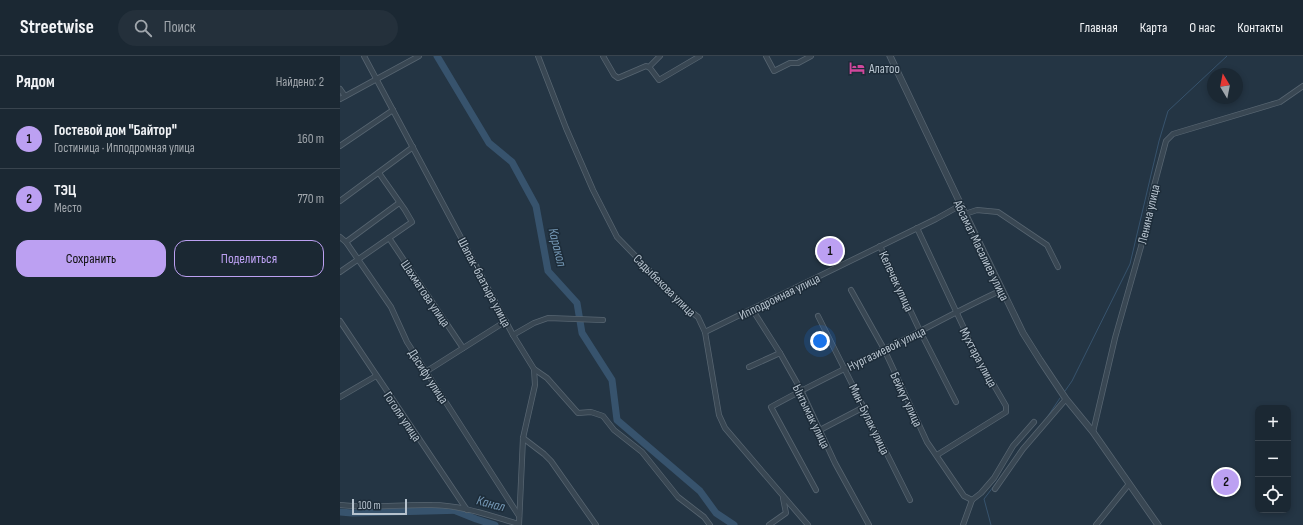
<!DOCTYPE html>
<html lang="ru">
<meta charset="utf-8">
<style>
:root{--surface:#1b2833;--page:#24303b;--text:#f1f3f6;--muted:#a0a6ac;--line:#39444e;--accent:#bca0f2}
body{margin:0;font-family:"Sofia Sans Condensed",sans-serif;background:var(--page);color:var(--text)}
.controls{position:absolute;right:12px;bottom:12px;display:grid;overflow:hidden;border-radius:8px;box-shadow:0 2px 6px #0003}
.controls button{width:36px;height:36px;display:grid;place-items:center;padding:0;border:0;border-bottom:1px solid var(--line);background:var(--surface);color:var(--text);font:20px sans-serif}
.compass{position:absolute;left:867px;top:12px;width:36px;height:36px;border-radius:50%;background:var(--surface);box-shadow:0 2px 6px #0003;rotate:350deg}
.scale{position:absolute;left:12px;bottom:10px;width:55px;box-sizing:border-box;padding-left:4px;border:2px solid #b6c2cd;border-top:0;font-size:11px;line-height:14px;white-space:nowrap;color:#b6c2cd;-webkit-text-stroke:3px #1d2c39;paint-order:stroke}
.you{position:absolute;left:480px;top:285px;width:14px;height:14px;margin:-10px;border:3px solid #fff;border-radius:50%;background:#1a73e8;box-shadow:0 0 0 6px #1a73e833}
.badge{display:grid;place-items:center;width:26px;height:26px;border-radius:50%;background:var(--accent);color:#111;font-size:13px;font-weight:700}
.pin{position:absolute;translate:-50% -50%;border:2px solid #fff;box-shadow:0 1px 4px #0006}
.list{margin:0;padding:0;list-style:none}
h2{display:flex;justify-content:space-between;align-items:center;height:52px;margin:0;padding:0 16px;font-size:17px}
h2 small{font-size:13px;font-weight:400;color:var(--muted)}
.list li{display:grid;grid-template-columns:26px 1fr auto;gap:12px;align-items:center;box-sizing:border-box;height:60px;padding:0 16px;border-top:1px solid var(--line)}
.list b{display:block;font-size:15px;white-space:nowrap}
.list p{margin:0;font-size:13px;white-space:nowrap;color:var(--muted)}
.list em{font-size:13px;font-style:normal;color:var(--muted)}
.actions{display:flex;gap:8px;padding:12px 16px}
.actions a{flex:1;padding:9px 0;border:1px solid var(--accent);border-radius:12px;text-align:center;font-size:14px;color:var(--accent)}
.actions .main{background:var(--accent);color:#111}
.icon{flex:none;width:22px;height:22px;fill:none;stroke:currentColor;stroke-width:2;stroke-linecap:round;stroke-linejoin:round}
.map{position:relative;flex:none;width:963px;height:469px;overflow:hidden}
header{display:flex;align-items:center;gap:24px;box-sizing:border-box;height:56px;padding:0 20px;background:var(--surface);border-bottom:1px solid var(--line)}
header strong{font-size:19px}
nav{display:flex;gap:22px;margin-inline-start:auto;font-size:14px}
.search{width:280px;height:36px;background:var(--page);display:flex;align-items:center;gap:10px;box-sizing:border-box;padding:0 14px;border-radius:22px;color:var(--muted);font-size:15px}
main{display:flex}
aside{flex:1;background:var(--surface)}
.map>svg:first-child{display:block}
</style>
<header>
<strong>Streetwise</strong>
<div class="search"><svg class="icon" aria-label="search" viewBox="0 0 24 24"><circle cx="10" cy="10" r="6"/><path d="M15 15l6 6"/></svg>Поиск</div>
<nav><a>Главная</a><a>Карта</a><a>О нас</a><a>Контакты</a></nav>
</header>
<main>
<aside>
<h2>Рядом<small>Найдено: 2</small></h2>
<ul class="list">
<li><span class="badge">1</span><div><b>Гостевой дом &quot;Байтор&quot;</b><p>Гостиница · Ипподромная улица</p></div><em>160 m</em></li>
<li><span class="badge">2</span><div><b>ТЭЦ</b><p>Место</p></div><em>770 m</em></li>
</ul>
<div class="actions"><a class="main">Сохранить</a><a>Поделиться</a></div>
</aside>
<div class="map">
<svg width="963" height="469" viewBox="0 0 963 469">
<rect width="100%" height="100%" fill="#243544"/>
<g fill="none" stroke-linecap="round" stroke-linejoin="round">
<g stroke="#37536d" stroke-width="1">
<polyline points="725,335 732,325 790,208 819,85 828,55 887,0"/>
<polyline points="706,363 720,342"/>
<polyline points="651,469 644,443 660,422"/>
</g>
<g stroke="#37536d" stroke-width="7">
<polyline points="97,0 149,87 172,106 196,150 208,215 237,247 242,277 272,324 277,364 360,435 376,457 394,469"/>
<polyline points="116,455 136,463 155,469"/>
<polyline points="0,456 12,457 126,454"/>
</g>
<defs>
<g id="minor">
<polyline points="24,0 173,279 194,313 195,329 183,382 179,469"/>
<polyline points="198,0 226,72 253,134 277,181 346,252 358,261 365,276 379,359 385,372 468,469"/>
<polyline points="263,0 274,19 278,22 306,10 310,12 319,24 360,0"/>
<polyline points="426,0 434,15 450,7 458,7 471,0"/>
<polyline points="309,11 320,0"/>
<polyline points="0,33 5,40"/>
<polyline points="0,43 79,0"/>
<polyline points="0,90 53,54"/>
<polyline points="0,145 73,91"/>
<polyline points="625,158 637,154 658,156 707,189 718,211"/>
<polyline points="577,172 637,300 666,350 666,356 597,399"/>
<polyline points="0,181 6,186 51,251 67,286 179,460"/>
<polyline points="49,182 123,292"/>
<polyline points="6,186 59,147"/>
<polyline points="540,190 580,275 616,346"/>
<polyline points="0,216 72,166 65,154 39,117"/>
<polyline points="511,234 544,293 587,386 624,440 632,444"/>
<polyline points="412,253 440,297 461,334 495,407 529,469"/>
<polyline points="478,260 570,444"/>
<polyline points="0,265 127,454"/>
<polyline points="365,276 596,163 621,149"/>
<polyline points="173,279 194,267 208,262 263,264"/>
<polyline points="409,311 440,297"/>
<polyline points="194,313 207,322 238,357 251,356 263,360 274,374 302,396 338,441 364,461 370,469"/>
<polyline points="87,315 166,265"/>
<polyline points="0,341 36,320"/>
<polyline points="480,374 524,351"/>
<polyline points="753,376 775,282 804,180 814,130 826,85 833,78 940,46 963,30"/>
<polyline points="183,382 204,398 211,405 256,469"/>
<polyline points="655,433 683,393 726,343"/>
<path d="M476,434L431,351C476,326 521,305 567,282C598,266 629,249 662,234"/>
<path d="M0,449C31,453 61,448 92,449C121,449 151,460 179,468"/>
<polyline points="429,469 446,457 443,442"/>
<polyline points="623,469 632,444 641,437 654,422 673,390 694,366"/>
<polyline points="756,469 789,428"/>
</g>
<polyline id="tertiary" points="550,0 621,149 683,277 700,304 726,343 753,376 818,469"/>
</defs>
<use href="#minor" stroke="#576571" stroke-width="6"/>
<use href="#tertiary" stroke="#576571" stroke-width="7"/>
<use href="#minor" stroke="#394753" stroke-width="4.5"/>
<use href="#tertiary" stroke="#394753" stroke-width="5.5"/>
</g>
<defs>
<symbol id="hotel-bare" viewBox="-9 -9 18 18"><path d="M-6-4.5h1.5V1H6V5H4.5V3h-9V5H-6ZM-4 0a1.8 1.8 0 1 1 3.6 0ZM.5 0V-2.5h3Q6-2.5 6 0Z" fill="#d1479c" stroke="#1d2c39" stroke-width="2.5" paint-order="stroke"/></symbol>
</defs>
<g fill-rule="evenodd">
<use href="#hotel-bare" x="506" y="1" width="22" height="22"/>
</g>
<g text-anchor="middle" stroke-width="3" stroke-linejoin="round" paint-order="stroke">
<g font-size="13" fill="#b6c2cd" stroke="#1d2c39" text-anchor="start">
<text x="529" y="17">Алатоо</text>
</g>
<g font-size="13" fill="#b6c2cd" stroke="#1d2c39">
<text transform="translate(808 158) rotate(-77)" y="5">Ленина улица</text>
<text transform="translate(642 194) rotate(64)" y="5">Абсамат Масалиев улица</text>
<text transform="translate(557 225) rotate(65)" y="5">Келечек улица</text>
<text transform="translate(145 226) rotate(62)" y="5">Шапак-баатыра улица</text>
<text transform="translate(325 229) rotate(45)" y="5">Садыбекова улица</text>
<text transform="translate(86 237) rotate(56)" y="5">Шахматова улица</text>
<text transform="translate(439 240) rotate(-26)" y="5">Ипподромная улица</text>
<text transform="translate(546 292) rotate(-26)" y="5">Нургазиевой улица</text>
<text transform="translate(639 301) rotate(62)" y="5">Мухтара улица</text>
<text transform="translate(89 320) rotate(57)" y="5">Дасифу улица</text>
<text transform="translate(567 343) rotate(65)" y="5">Бейкут улица</text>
<text transform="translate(63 360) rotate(56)" y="5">Гоголя улица</text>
<text transform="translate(472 360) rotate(64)" y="5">Ынтымак улица</text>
<text transform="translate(530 363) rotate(64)" y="5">Мин-Булак улица</text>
</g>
<g font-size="14" font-style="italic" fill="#7396b3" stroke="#1d2c39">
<text transform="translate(218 191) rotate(76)" y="5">Каракол</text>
<text transform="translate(151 447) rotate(15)" y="5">Канал</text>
</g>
</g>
</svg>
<div class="controls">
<button>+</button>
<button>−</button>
<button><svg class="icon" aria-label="locate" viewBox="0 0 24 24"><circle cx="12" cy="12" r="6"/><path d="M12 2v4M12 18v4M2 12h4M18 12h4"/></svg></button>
</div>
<svg class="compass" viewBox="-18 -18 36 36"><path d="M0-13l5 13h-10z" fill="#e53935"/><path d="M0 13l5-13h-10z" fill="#a0a6ac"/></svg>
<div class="scale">100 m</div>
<div class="you"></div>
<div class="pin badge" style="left:490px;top:195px">1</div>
<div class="pin badge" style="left:886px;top:426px">2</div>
</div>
</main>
